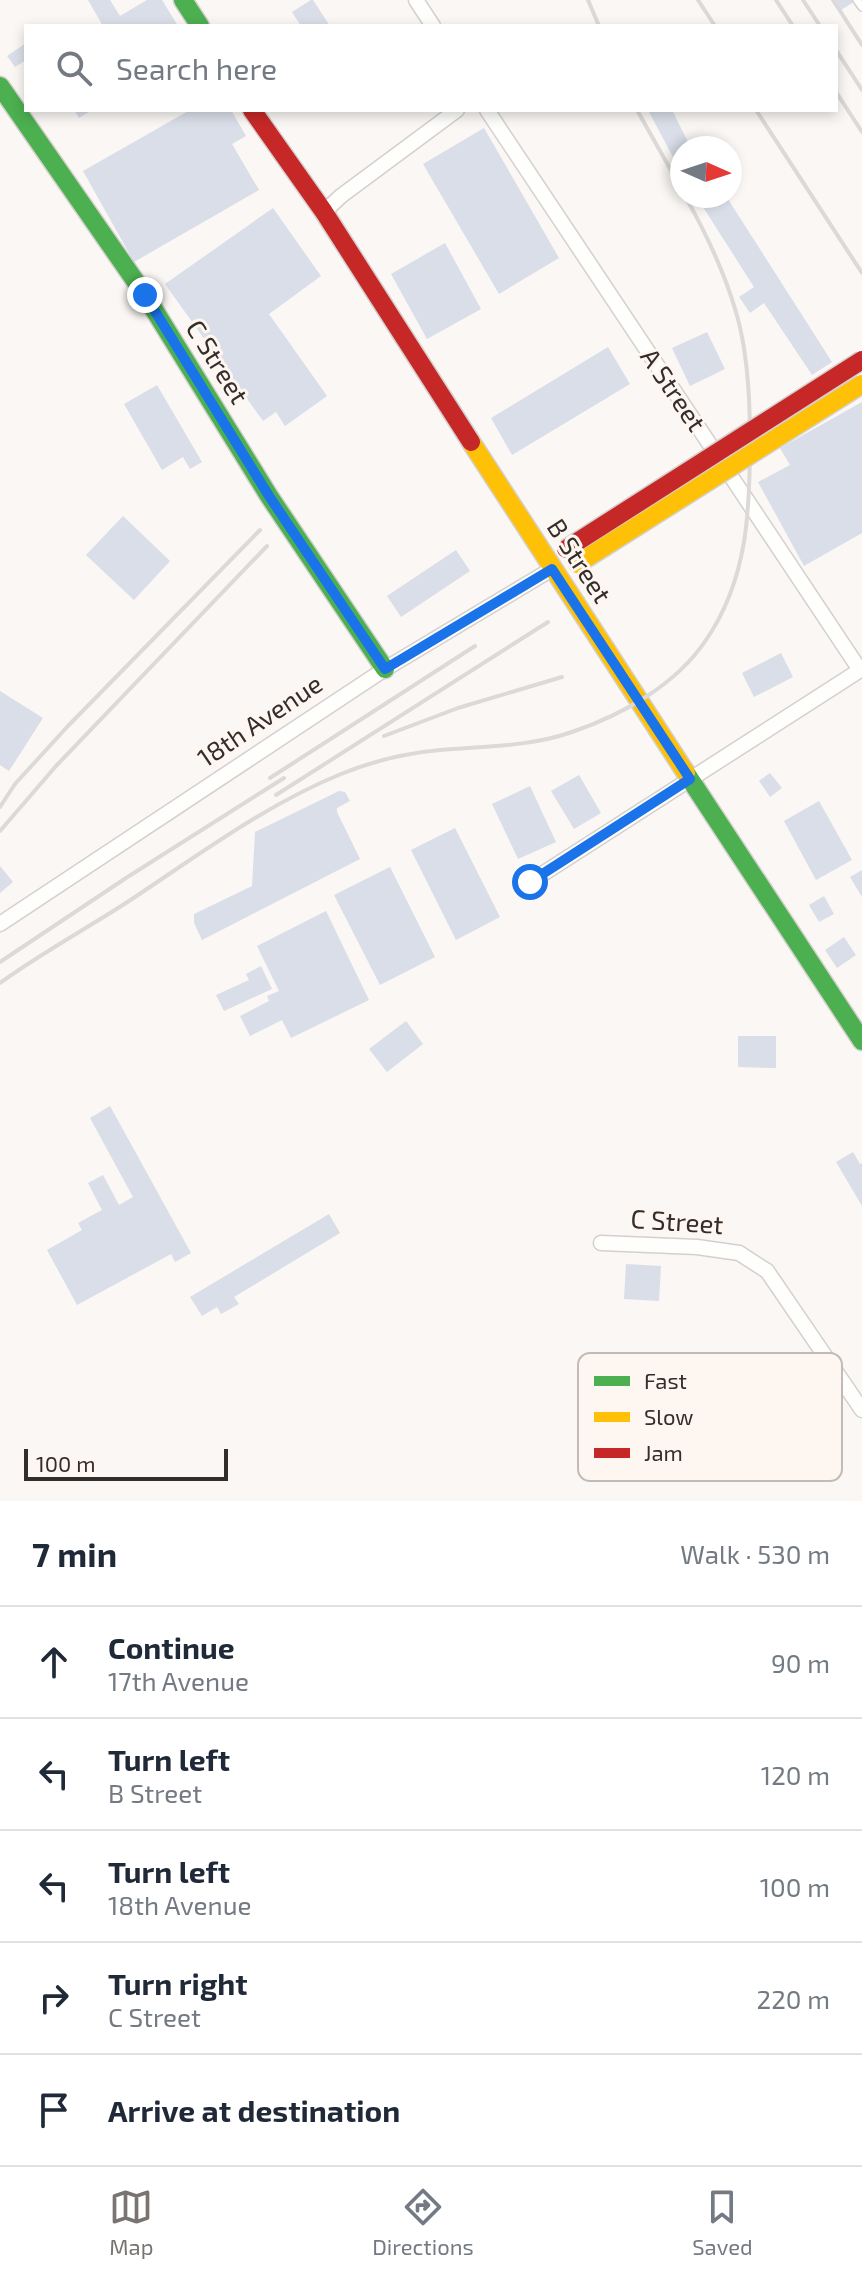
<!DOCTYPE html>
<meta charset="utf-8">
<style>
:root{--surface:#fff;--page:#f6f6f7;--text:#1f2937;--muted:#747a83;--line:#e0e1e3;--accent:#797471}
body{margin:0;font-family:"Exo 2",sans-serif;background:var(--page);color:var(--text)}
.compass{position:absolute;left:670px;top:136px;width:72px;height:72px;border-radius:50%;background:var(--surface);box-shadow:0 4px 12px #0003;rotate:93deg}
.scale{position:absolute;left:24px;bottom:20px;width:204px;box-sizing:border-box;padding-left:8px;border:4px solid #332e2b;border-top:0;font-size:22px;line-height:28px;white-space:nowrap;color:#332e2b;-webkit-text-stroke:6px #fef6f0;paint-order:stroke}
.stop{position:absolute;width:24px;height:24px;margin:-18px;border:6px solid #1a73e8;border-radius:50%;background:#fff}
.stop.end{background:#1a73e8;border-color:#fff;box-shadow:0 2px 8px #0008}
.list{margin:0;padding:0;list-style:none}
h2{display:flex;justify-content:space-between;align-items:center;height:104px;margin:0;padding:0 32px;font-size:34px}
h2 small{font-size:26px;font-weight:400;color:var(--muted)}
.list li{display:grid;grid-template-columns:52px 1fr auto;gap:24px;align-items:center;box-sizing:border-box;height:112px;padding:0 32px;border-top:2px solid var(--line)}
.list b{display:block;font-size:30px;white-space:nowrap}
.list p{margin:0;font-size:26px;white-space:nowrap;color:var(--muted)}
.list em{font-size:26px;font-style:normal;color:var(--muted)}
.icon{flex:none;width:44px;height:44px;fill:none;stroke:currentColor;stroke-width:2;stroke-linecap:round;stroke-linejoin:round}
.map{position:relative;flex:none;width:862px;height:1501px;overflow:hidden}
.search{position:absolute;background:var(--surface);box-shadow:0 4px 12px #0003;left:24px;right:24px;top:24px;height:88px;display:flex;align-items:center;gap:20px;box-sizing:border-box;padding:0 28px;border-radius:0px;color:var(--muted);font-size:30px}
.sheet{height:664px;background:var(--surface)}
nav{display:flex;justify-content:space-around;align-items:center;box-sizing:border-box;height:112px;border-top:2px solid var(--line);background:var(--surface);font-size:22px;color:var(--muted)}
nav a{display:grid;justify-items:center;gap:4px}
nav .on{color:var(--accent)}
.map>svg:first-child{display:block}
</style>
<div class="map">
<svg width="862" height="1501" viewBox="0 0 862 1501">
<rect width="100%" height="100%" fill="#faf7f4"/>
<g fill="#d9dee8">
<polygon points="88,0 110,0 120,16 147,0 162,0 178,26 103,26"/>
<polygon points="311,0 313,0 330,26 301,26 292,12"/>
<polygon points="835,0 857,0 841,10"/>
<polygon points="26,43 26,60 15,67 7,56"/>
<polygon points="74,110 92,110 79,118"/>
<polygon points="190,110 231,110 246,136 232,144 259,190 134,262 83,171"/>
<polygon points="648,110 672,110 691,148 682,148 682,174"/>
<polygon points="484,128 559,258 499,294 423,164"/>
<polygon points="696,196 726,196 832,362 812,375 764,303 750,313 739,297 754,287"/>
<polygon points="273,208 321,276 269,314 327,396 285,426 276,412 263,421 165,284"/>
<polygon points="445,243 481,309 427,339 391,274"/>
<polygon points="707,332 725,369 690,386 672,348"/>
<polygon points="608,347 630,384 512,455 491,418"/>
<polygon points="157,385 202,462 190,469 183,457 162,470 124,404"/>
<polygon points="862,402 862,533 804,566 758,482 790,465 780,448"/>
<polygon points="123,516 170,561 134,600 86,555"/>
<polygon points="456,550 470,571 401,617 387,596"/>
<polygon points="781,653 793,677 754,697 742,673"/>
<polygon points="0,691 43,718 9,771 0,765"/>
<polygon points="770,773 782,788 770,797 759,781"/>
<polygon points="579,775 601,813 574,829 551,791"/>
<polygon points="530,786 556,842 518,859 492,804"/>
<polygon points="339,791 345,792 350,801 337,808 337,812 360,859 202,940 194,923 194,914 252,886 255,832"/>
<polygon points="819,801 852,860 816,880 784,821"/>
<polygon points="455,828 500,917 456,940 411,850"/>
<polygon points="0,866 13,882 0,893"/>
<polygon points="390,867 435,957 380,985 334,895"/>
<polygon points="862,870 862,897 850,877"/>
<polygon points="824,896 834,914 819,922 809,905"/>
<polygon points="326,911 369,1000 291,1038 282,1020 250,1036 240,1016 269,1001 267,996 279,991 257,946"/>
<polygon points="844,937 856,955 837,968 825,950"/>
<polygon points="261,966 272,989 224,1011 216,995 249,980 246,974"/>
<polygon points="406,1021 423,1044 387,1072 369,1049"/>
<polygon points="738,1036 776,1036 776,1068 738,1067"/>
<polygon points="110,1106 191,1253 175,1262 171,1254 77,1305 47,1250 82,1230 78,1223 102,1210 88,1183 103,1175 119,1205 133,1197 90,1118"/>
<polygon points="853,1152 860,1164 862,1163 862,1206 836,1162"/>
<polygon points="329,1214 340,1233 234,1297 239,1304 221,1314 217,1307 202,1316 190,1297"/>
<polygon points="626,1264 661,1266 659,1301 624,1299"/>
</g>
<g fill="none" stroke-linecap="round" stroke-linejoin="round">
<defs>
<polyline id="lane" points="857,0 862,7"/>
<g id="street">
<polyline points="416,0 433,26"/>
<polyline points="487,110 860,670"/>
<polyline points="324,212 341,196 457,110"/>
<polyline points="530,882 862,669"/>
<polyline points="0,924 385,669 552,569"/>
<polyline points="601,1243 697,1247 739,1253 767,1271 862,1410"/>
</g>
<g id="fast">
<polyline points="183,0 200,26"/>
<polyline points="0,86 145,295 269,496 385,669"/>
<polyline points="686,773 862,1041"/>
</g>
<polyline id="slow" points="471,442 686,773"/>
<polyline id="jam" points="252,110 324,212 471,442"/>
</defs>
<use href="#lane" stroke="#d4d0cd" stroke-width="10"/>
<use href="#street" stroke="#d4d0cd" stroke-width="17"/>
<use href="#fast" stroke="#d4d0cd" stroke-width="21"/>
<use href="#slow" stroke="#d4d0cd" stroke-width="21"/>
<use href="#jam" stroke="#d4d0cd" stroke-width="21"/>
<use href="#lane" stroke="#fefefd" stroke-width="7"/>
<use href="#street" stroke="#fefefd" stroke-width="14"/>
<use href="#fast" stroke="#4caf50" stroke-width="18"/>
<use href="#slow" stroke="#ffc107" stroke-width="18"/>
<use href="#jam" stroke="#c62828" stroke-width="18"/>
<g stroke="#dbdad9" stroke-width="4">
<polyline points="588,0 599,26"/>
<polyline points="698,0 715,26"/>
<polyline points="776,0 793,26"/>
<polyline points="803,0 820,26"/>
<polyline points="833,0 862,45"/>
<polyline points="836,50 862,90"/>
<polyline points="836,92 862,132"/>
<polyline points="637,110 682,190"/>
<polyline points="756,110 862,273"/>
<polyline points="384,736 458,708 562,677"/>
<polyline points="270,778 475,646"/>
<polyline points="276,795 548,622"/>
<polyline points="0,807 15,784 67,727 260,530"/>
<polyline points="0,831 56,766 267,546"/>
<polyline points="0,962 126,878 284,778"/>
<path d="M0,983C41,953 86,929 129,901C197,856 265,805 341,774C373,761 406,753 440,750C485,746 529,747 572,732C622,715 676,685 706,640C748,579 750,510 750,439C750,397 748,352 736,312C724,271 706,233 685,196"/>
</g>
<defs>
<polyline id="slow-bridge" points="577,564 862,384"/>
<polyline id="jam-bridge" points="566,549 862,360"/>
</defs>
<use href="#slow-bridge" stroke="#d4d0cd" stroke-width="21" stroke-linecap="butt"/>
<use href="#jam-bridge" stroke="#d4d0cd" stroke-width="21" stroke-linecap="butt"/>
<use href="#slow-bridge" stroke="#ffc107" stroke-width="18"/>
<use href="#jam-bridge" stroke="#c62828" stroke-width="18"/>
</g>
<g fill="none" stroke-linecap="round" stroke-linejoin="round">
<polyline stroke="#1a73e8" stroke-width="10" points="145,295 269,496 385,669 552,569 690,779 530,882"/>
</g>
<g text-anchor="middle" stroke-width="6" stroke-linejoin="round" paint-order="stroke">
<g font-size="26" fill="#332e2b" stroke="#fef6f0">
<text transform="translate(217 362) rotate(58)" y="9">C Street</text>
<text transform="translate(673 390) rotate(56)" y="9">A Street</text>
<text transform="translate(579 561) rotate(57)" y="9">B Street</text>
<text transform="translate(260 721) rotate(-34)" y="9">18th Avenue</text>
<text transform="translate(677 1222) rotate(4)" y="9">C Street</text>
</g>
</g>
<rect x="578" y="1353" width="264" height="128" rx="12" fill="#fef6f0" stroke="#c1bab5" stroke-width="2"/>
<rect x="594" y="1376" width="36" height="10" fill="#4caf50"/>
<rect x="594" y="1412" width="36" height="10" fill="#ffc107"/>
<rect x="594" y="1448" width="36" height="10" fill="#c62828"/>
<g font-size="22" fill="#332e2b">
<text x="644" y="1389">Fast</text>
<text x="644" y="1425">Slow</text>
<text x="644" y="1461">Jam</text>
</g>
</svg>
<svg class="compass" viewBox="-18 -18 36 36"><path d="M0-13l5 13h-10z" fill="#e53935"/><path d="M0 13l5-13h-10z" fill="#747a83"/></svg>
<div class="scale">100 m</div>
<div class="stop" style="left:530px;top:882px"></div>
<div class="stop end" style="left:145px;top:295px"></div>
<div class="search"><svg class="icon" aria-label="search" viewBox="0 0 24 24"><circle cx="10" cy="10" r="6"/><path d="M15 15l6 6"/></svg>Search here</div>
</div>
<section class="sheet">
<h2>7 min<small>Walk · 530 m</small></h2>
<ul class="list">
<li><svg class="icon" aria-label="ahead" viewBox="0 0 24 24"><path d="M12 20V5M6 11l6-6 6 6"/></svg><div><b>Continue</b><p>17th Avenue</p></div><em>90 m</em></li>
<li><svg class="icon" aria-label="left" viewBox="0 0 24 24"><path d="M17 20v-9H6M10 6l-5 5 5 5"/></svg><div><b>Turn left</b><p>B Street</p></div><em>120 m</em></li>
<li><svg class="icon" aria-label="left" viewBox="0 0 24 24"><path d="M17 20v-9H6M10 6l-5 5 5 5"/></svg><div><b>Turn left</b><p>18th Avenue</p></div><em>100 m</em></li>
<li><svg class="icon" aria-label="right" viewBox="0 0 24 24"><path d="M7 20v-9h11M14 6l5 5-5 5"/></svg><div><b>Turn right</b><p>C Street</p></div><em>220 m</em></li>
<li><svg class="icon" aria-label="arrive" viewBox="0 0 24 24"><path d="M6 21V4h12l-3 4 3 4H6"/></svg><div><b>Arrive at destination</b></div></li>
</ul>
</section>
<nav>
<a class="on"><svg class="icon" aria-label="map" viewBox="0 0 24 24"><path d="M3 6l6-2 6 2 6-2v14l-6 2-6-2-6 2zM9 4v14M15 6v14"/></svg>Map</a>
<a><svg class="icon" aria-label="directions" viewBox="0 0 24 24"><path d="M12 3l9 9-9 9-9-9zM9 14v-3h6M13 9l2 2-2 2"/></svg>Directions</a>
<a><svg class="icon" aria-label="saved" viewBox="0 0 24 24"><path d="M7 4h10v16l-5-4-5 4z"/></svg>Saved</a>
</nav>
